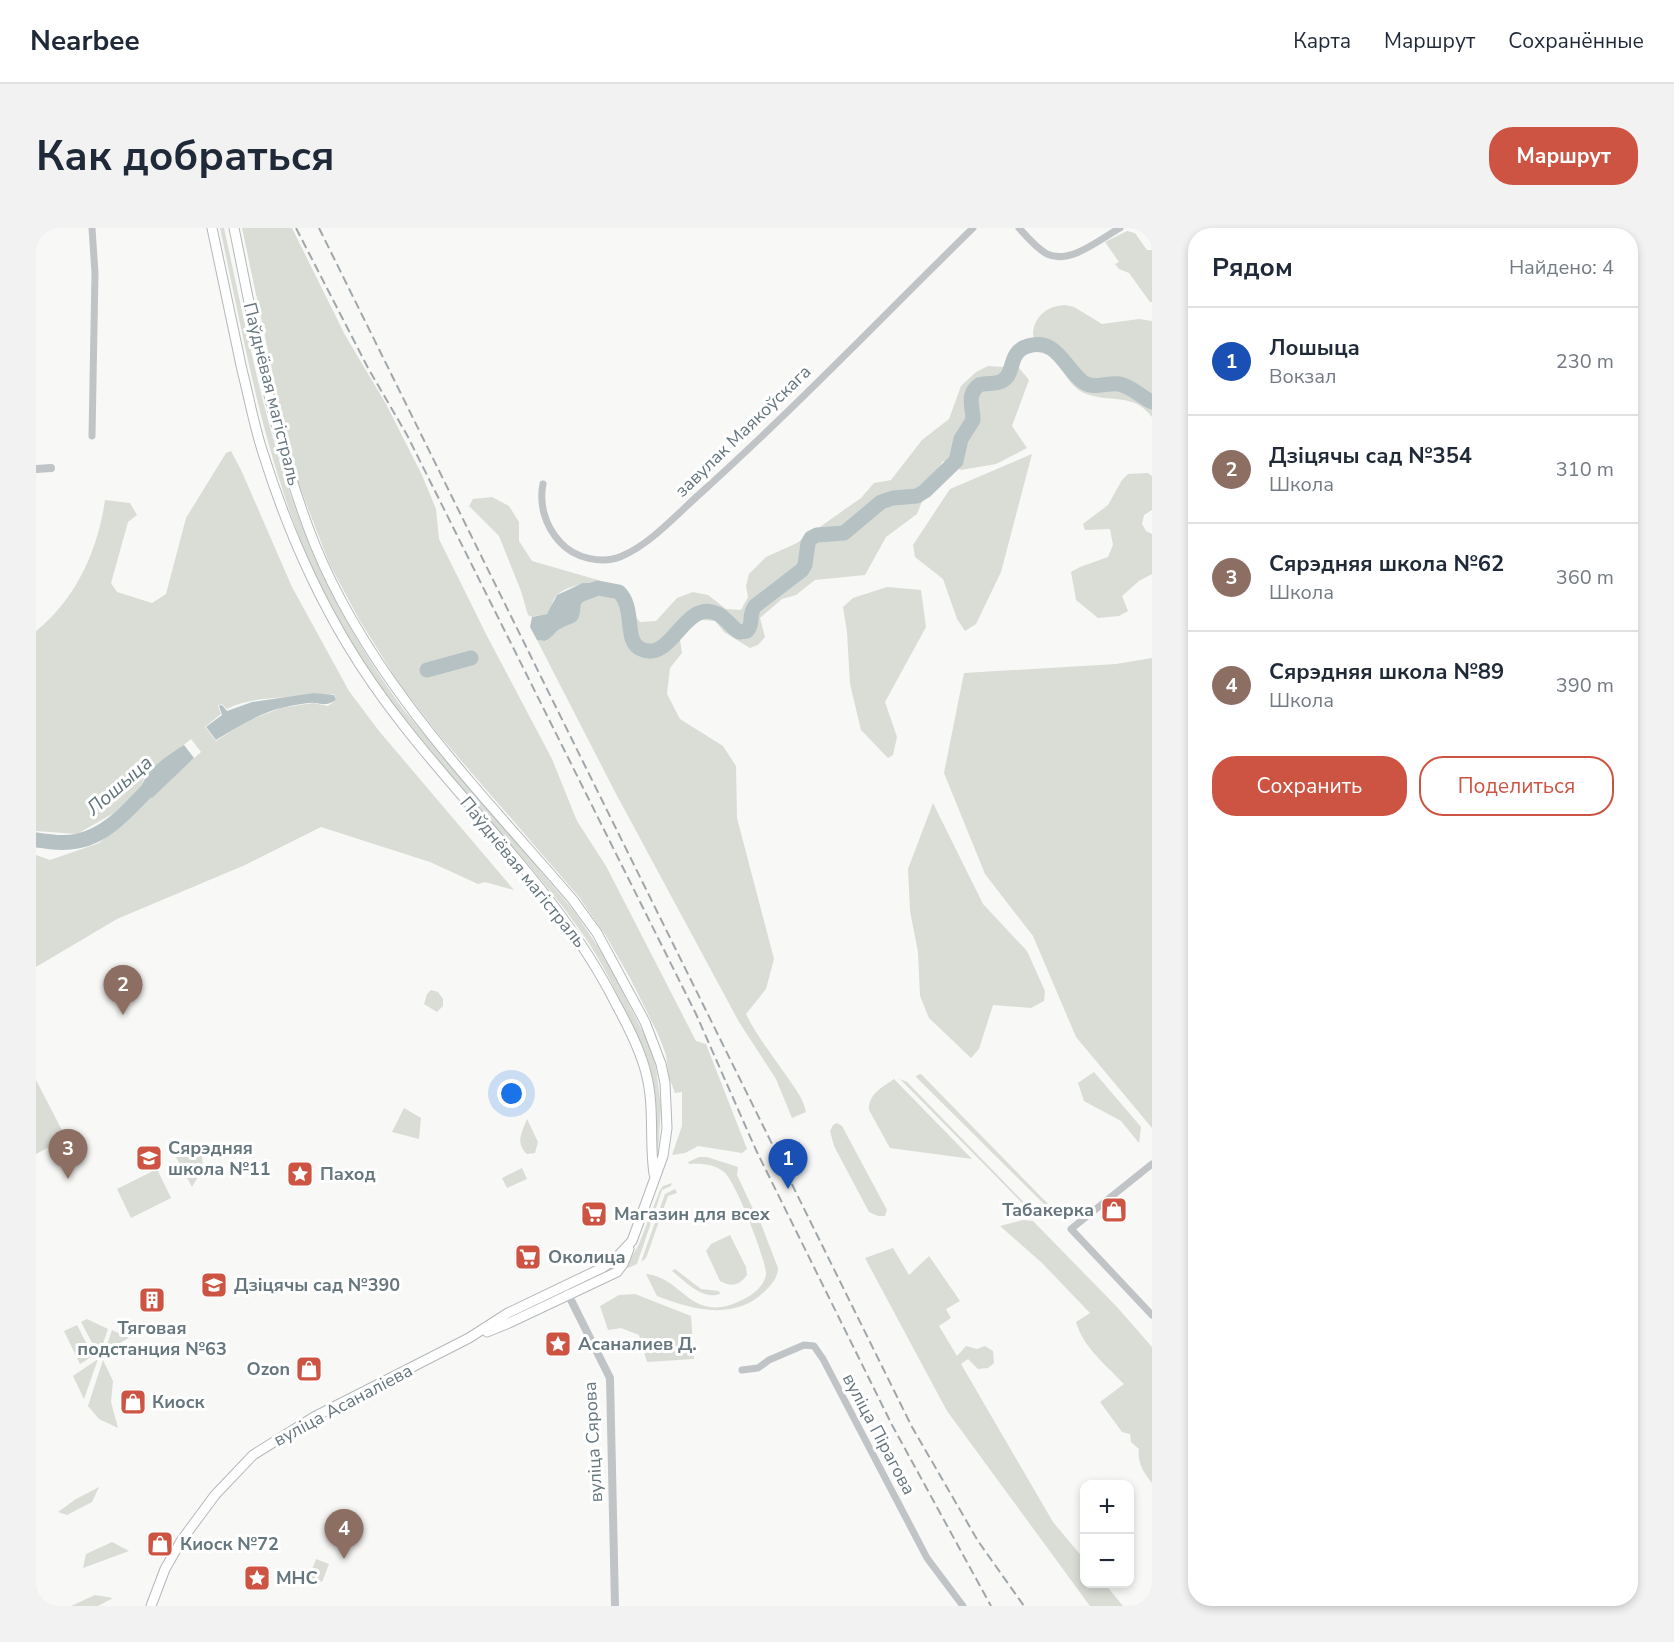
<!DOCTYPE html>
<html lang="ru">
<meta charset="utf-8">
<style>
:root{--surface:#fff;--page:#f2f2f3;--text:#1f2937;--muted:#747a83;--line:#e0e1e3;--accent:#cd5442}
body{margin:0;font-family:"Nunito Sans",sans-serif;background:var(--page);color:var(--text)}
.controls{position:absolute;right:18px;bottom:18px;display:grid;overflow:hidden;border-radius:12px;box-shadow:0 3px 9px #0003}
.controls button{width:54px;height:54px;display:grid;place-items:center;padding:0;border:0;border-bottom:2px solid var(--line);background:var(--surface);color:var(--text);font:30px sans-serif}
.you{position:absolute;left:476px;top:866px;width:21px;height:21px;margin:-15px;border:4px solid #fff;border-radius:50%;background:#1a73e8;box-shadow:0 0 0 9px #1a73e833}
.badge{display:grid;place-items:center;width:39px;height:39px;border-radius:50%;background:var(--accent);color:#fff;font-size:20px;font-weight:700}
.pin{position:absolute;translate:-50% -50px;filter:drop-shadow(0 2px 3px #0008)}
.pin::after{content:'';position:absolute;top:32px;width:21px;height:18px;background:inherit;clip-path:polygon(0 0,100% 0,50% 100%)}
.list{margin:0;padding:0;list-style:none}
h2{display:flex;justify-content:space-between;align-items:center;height:78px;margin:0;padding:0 24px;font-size:26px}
h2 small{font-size:20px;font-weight:400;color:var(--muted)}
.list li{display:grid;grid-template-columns:39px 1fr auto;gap:18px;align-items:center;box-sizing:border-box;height:108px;padding:0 24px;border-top:2px solid var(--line)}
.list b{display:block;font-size:22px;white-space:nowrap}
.list p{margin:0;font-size:20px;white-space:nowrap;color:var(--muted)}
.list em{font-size:20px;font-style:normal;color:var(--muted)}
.actions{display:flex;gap:12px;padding:18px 24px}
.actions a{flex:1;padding:14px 0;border:2px solid var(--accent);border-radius:24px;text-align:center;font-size:21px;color:var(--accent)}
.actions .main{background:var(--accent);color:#fff}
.map{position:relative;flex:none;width:1116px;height:1378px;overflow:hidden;border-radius:24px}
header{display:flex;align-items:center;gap:36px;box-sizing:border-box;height:84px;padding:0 30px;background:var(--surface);border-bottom:2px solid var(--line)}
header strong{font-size:28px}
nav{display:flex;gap:33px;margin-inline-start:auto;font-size:21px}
.intro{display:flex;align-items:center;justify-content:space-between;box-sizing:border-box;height:144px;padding:0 36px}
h1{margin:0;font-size:42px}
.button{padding:15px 27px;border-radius:24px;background:var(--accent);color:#fff;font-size:21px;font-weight:700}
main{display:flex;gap:36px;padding:0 36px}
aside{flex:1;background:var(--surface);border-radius:24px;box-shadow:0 3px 9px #0003}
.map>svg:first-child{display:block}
</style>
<header>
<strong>Nearbee</strong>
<nav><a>Карта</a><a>Маршрут</a><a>Сохранённые</a></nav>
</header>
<div class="intro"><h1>Как добраться</h1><a class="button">Маршрут</a></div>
<main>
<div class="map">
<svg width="1116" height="1378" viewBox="0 0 1116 1378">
<rect width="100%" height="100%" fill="#f8f8f6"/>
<g fill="#d9ddd6" fill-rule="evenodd">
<path d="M184,0H188C211,105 231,211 271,311C295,372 329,428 367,481L538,683L569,729L613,816L620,839L625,880L622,923L618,922C621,896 622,870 615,844C610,822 599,802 589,782C577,757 564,731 548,708C500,638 437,578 383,511C354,475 327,436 304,395C235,273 213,135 184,0Z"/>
<polygon points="206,0 256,0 309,107 350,176 386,247 400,281 403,311 451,408 516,531 541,593 570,638 660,813 670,816 711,921 706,925 662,918 649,925 636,927 646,898 646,864 639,865 633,849 630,827 622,806 594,750 570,708 543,669 403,507 364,457 324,393 293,335 257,241"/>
<polygon points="1091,3 1099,5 1111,22 1116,22 1116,74 1114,74 1093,45 1083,41 1079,36 1083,34 1069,14"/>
<path d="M1029,77L1038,79L1066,96L1103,91L1116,93V189C1096,163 1073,176 1048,165C1033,158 1027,141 1017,130C1011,124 1001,118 998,110C996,104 998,97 1001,92C1008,81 1017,78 1029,77Z"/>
<path d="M952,138L983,140L993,152L976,198L991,220L960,236L925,242L907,233L895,251L881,286L850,309L829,347L779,352L760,367L746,371L724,390L729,409L722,417L714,420L688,404L679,393L654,391L643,405L646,425L634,440L631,466L644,491L687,518L700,538L701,590L738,731L730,761L710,786C721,809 738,829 752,850C760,862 767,870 770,884L756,890L740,851L703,794L578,562L501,412L510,413C514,410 517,407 521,403C537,391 543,401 545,376L554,368L555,357C546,354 525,361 519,369C515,374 517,383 510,386C506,388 500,387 496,389L492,387L485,363L463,308L433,278L437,271L456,269L473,278L483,294V313L496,333L562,352L582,367L604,394L620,393L641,370L657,364L672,367L690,381L705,382L712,369L710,358L713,346L730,329L761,315L825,270L838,255L855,252L886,212L913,191L925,158L940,144Z"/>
<path d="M195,223L206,244L256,359L313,463L343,503L478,662L449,654L442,656L394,634L285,599L209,637L81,691L0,739V627L14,632L63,615L165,524L155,511L108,550L105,560L78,585L41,606L0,603V403C40,371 62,322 69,272L94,275L101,287L92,294L75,355L81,364L116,375L130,366L150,290L190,225ZM278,465L288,467L298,466L300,472L292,478L277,475L245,480L213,492L180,513L169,499L185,486L182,478L186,476L191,481C217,467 250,472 278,465Z"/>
<polygon points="996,226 965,344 940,396 929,403 921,391 907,351 879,329 877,317 914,261"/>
<polygon points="1112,245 1116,248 1116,282 1108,287 1106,296 1110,303 1116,306 1116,346 1103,353 1086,368 1092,383 1083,388 1062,390 1040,372 1035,344 1044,339 1072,329 1077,317 1074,301 1049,302 1047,296 1072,277 1086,252 1092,246"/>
<polygon points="851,359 885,362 890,399 849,474 861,509 857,527 852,530 825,502 814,456 811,404 807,379 817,370"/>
<polygon points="1116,430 1116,900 1040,809 997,708 949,646 908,545 928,445 1080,436"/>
<polygon points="897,575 947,676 991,723 1009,763 1008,773 995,780 957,777 943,821 935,830 893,790 884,768 882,724 874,683 872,641"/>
<polygon points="395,762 402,764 407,771 407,778 401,784 388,776 391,766"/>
<polygon points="1058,844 1105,899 1103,915 1085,893 1048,873 1042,855"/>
<polygon points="885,846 1015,979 1013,981 880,849 881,847"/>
<path d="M858,851L936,931L854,920L833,882C832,866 847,859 858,851Z"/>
<polygon points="864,851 871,854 1003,990 1002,991"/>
<polygon points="0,852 30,910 0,926"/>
<polygon points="368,880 385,890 383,911 356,904"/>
<path d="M491,891L502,914L499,925L491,926C479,915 486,904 491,891Z"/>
<polygon points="801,895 806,898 851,982 849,988 842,988 833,984 798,918 794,903 797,897"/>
<path d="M162,917C171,934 165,944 156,959L140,929Z"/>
<path d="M663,929H671L702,939L701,947L716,979L720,983L742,1040C742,1048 737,1055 731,1061C701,1094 657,1082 621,1068L610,1046C648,1049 655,1100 710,1070C719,1065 729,1056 730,1046C730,1031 699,952 688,944C678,936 665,935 653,936L652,934Z"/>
<polygon points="486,940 491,951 471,960 466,950"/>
<polygon points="121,941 135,970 95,990 81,961"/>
<polygon points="636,955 635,958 626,962 601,1036 592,1040 590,1039 603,1016 624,962 627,958"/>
<polygon points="639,961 641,965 632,968 610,1030 605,1034 629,966"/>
<path d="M987,992L997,993L1081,1079L1116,1119V1255C1108,1245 1101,1235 1103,1221L1095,1214L1094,1206L1086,1204L1064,1174L1088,1156C1070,1137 1047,1119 1040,1094L1054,1085L1006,1035L964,998Z"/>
<path d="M694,1007L710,1039L711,1047C703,1058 695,1059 684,1053L670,1023L675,1016Z"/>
<polygon points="857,1020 873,1047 893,1028 924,1073 910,1081 915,1090 903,1098 921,1128 930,1118 941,1121 949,1118 957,1123 958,1135 952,1140 942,1141 932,1131 925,1136 1017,1294 1048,1331 1048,1356 1069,1356 1087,1378 1054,1378 911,1183 829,1030"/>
<path d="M639,1041L665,1061L683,1063L684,1066C666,1072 650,1054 636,1043Z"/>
<polygon points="599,1066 655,1088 658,1131 611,1134 603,1107 585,1100 572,1102 564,1078 583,1067"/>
<polygon points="51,1091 72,1101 64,1125 62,1126 45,1094"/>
<polygon points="41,1097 57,1128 44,1136 28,1103"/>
<polygon points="76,1102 93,1110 69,1123"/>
<polygon points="62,1131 48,1171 37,1148"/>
<polygon points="67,1132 77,1153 75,1174 82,1200 63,1191 52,1178"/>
<polygon points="63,1259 56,1274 31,1287 22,1284 40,1271"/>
<polygon points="76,1314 93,1323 47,1340 50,1326"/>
<polygon points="280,1331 293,1336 286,1354 273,1349"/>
<polygon points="59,1367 77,1370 62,1378 35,1378"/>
</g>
<g fill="#b6c1c4">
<path d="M547,355H553L556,362L554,368L545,376C543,401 538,391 521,403C517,407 514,411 509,413L501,412L494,399L496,389L511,386L521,367Z"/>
<path d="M278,465L298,467L300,472C290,478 288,476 278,475C272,474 251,479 245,480C221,486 201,500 180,512L170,499L186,487L183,478L186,477L191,483L216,474Z"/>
<path d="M148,517L158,530L116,570L107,565L105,560C111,540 131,528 148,517Z"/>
</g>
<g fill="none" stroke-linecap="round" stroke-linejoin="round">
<g stroke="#b6c1c4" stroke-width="15">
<path d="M538,369L562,360L583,364C600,381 587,413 605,421C636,436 648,369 682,386C690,390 695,399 703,404L711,403C718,396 712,387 719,378L766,342L769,337L772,315L775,310L781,307L808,305L845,274L857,270L881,268L889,263L920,233L925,211L937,192C937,178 930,167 943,157C950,154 959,157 966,153C980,146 971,124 992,118C1021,109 1029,141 1047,154C1058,162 1071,154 1083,156C1095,158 1105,169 1116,174"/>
<polyline points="391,442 435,430"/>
<path d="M0,612C14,614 28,616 42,613C76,606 98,574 122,552"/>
</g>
<defs>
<g id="secondary">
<path d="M176,0C186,47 196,94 206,142C213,169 218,198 227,225C248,292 275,356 311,416C388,546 512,641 580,776C592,798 604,821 610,845C619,879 613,912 618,946"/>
<polyline points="451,1104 473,1095 581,1044 587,1036 593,1021"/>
<path d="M115,1378L129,1341L145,1313L179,1267L217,1227L278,1189L433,1110L472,1085L566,1040L577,1033L596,1013L627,928L631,900L629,855L625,836L609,794L561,705L537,672C442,561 335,454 279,317C238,215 220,107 198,0"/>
</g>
</defs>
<use href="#secondary" stroke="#b3b8bb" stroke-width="11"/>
<g stroke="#c0c4c7" stroke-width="7">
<path d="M983,0C991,9 1000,20 1011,26C1034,37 1064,11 1084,0"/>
<polyline points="56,208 59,45 56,0"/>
<path d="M507,256C503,276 509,298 524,314C538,330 566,337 586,328C615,316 643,284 667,263C760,179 847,88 937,0"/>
<polyline points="1116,936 1035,1001 1116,1087"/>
<polyline points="706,1142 722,1140 733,1132 768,1117 778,1118 787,1131 891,1330 927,1378"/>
</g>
<g stroke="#c0c4c7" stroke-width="8">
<polyline points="0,241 15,240"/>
<polyline points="530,1062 574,1150 579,1378"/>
</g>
<use href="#secondary" stroke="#fff" stroke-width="9"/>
<g stroke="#a0a7ab" stroke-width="2" stroke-dasharray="9 4.5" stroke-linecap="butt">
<polyline points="260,0 332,140 371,207 660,786 720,922 856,1197 955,1378"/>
<polyline points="283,0 876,1199 942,1313 988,1378"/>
</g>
</g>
<defs>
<symbol id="school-square" viewBox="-11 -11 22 22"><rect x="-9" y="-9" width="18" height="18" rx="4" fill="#cd5442" stroke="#fff"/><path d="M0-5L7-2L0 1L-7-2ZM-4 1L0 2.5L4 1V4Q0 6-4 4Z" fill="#fff"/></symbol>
<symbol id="sight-square" viewBox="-11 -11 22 22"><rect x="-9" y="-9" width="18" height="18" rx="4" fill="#cd5442" stroke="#fff"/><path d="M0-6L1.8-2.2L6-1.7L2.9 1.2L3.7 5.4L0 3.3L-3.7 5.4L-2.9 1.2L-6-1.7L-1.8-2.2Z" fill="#fff"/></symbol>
<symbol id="shop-square" viewBox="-11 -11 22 22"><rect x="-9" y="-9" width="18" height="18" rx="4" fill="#cd5442" stroke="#fff"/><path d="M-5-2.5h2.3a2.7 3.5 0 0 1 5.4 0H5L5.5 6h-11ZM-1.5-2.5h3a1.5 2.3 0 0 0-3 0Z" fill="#fff"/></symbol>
<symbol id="supermarket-square" viewBox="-11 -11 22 22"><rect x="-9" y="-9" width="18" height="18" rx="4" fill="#cd5442" stroke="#fff"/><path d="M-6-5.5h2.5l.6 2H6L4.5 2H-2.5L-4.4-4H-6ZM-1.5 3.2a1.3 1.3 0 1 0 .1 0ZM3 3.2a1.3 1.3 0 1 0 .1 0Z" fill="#fff"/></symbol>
<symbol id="building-square" viewBox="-11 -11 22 22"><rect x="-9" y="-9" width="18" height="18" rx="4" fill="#cd5442" stroke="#fff"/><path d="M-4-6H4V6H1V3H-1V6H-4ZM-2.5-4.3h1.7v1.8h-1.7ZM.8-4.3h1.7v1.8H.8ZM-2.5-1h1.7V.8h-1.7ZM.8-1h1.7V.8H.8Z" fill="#fff"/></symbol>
</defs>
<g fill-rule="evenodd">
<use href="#school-square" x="98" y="915" width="30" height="30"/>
<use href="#sight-square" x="249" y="931" width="30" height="30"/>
<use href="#shop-square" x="1063" y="967" width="30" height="30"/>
<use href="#supermarket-square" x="543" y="971" width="30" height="30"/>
<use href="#supermarket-square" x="477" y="1014" width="30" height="30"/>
<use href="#school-square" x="163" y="1042" width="30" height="30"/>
<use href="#building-square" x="101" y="1057" width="30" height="30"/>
<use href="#sight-square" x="507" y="1101" width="30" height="30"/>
<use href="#shop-square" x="258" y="1126" width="30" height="30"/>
<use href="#shop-square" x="82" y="1159" width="30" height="30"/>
<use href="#shop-square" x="109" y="1301" width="30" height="30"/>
<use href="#sight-square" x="206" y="1335" width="30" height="30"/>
</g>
<g text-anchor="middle" stroke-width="6" stroke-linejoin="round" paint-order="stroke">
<g font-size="18" fill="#66767d" stroke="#fff">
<text transform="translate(236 166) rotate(76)" y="6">Паўднёвая магістраль</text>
<text transform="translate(707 203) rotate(-44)" y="6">завулак Маякоўскага</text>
<text transform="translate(487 644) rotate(51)" y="6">Паўднёвая магістраль</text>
<text transform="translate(307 1177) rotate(-28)" y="6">вуліца Асаналіева</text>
<text transform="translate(843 1206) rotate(62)" y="6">вуліца Пірагова</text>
<text transform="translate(557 1214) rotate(-93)" y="6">вуліца Сярова</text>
</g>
<g font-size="18" font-weight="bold" fill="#66767d" stroke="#fff" text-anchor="start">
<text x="132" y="926">Сярэдняя<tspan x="132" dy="21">школа №11</tspan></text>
<text x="284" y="952">Паход</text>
<text x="1058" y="988" text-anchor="end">Табакерка</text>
<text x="578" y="992">Магазин для всех</text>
<text x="512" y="1035">Околица</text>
<text x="198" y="1063">Дзіцячы сад №390</text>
<text x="116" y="1106" text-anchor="middle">Тяговая<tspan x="116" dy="21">подстанция №63</tspan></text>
<text x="542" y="1122">Асаналиев Д.</text>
<text x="254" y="1147" text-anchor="end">Ozon</text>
<text x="116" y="1180">Киоск</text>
<text x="144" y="1322">Киоск №72</text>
<text x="240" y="1356">МНС</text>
</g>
<g font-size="20" font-style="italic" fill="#627478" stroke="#fff">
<text transform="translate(83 557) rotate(-41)" y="7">Лошыца</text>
</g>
</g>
</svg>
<div class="controls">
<button>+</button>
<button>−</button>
</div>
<div class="you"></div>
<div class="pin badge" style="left:752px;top:961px;background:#1a4fb4">1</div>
<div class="pin badge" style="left:87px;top:787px;background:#8d6e63">2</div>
<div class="pin badge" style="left:32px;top:951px;background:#8d6e63">3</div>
<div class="pin badge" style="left:308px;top:1331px;background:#8d6e63">4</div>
</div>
<aside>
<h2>Рядом<small>Найдено: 4</small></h2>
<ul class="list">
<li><span class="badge" style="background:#1a4fb4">1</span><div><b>Лошыца</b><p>Вокзал</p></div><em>230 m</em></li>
<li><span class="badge" style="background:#8d6e63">2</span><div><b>Дзіцячы сад №354</b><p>Школа</p></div><em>310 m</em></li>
<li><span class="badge" style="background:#8d6e63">3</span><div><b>Сярэдняя школа №62</b><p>Школа</p></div><em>360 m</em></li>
<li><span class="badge" style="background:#8d6e63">4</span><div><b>Сярэдняя школа №89</b><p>Школа</p></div><em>390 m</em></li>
</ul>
<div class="actions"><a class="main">Сохранить</a><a>Поделиться</a></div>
</aside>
</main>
